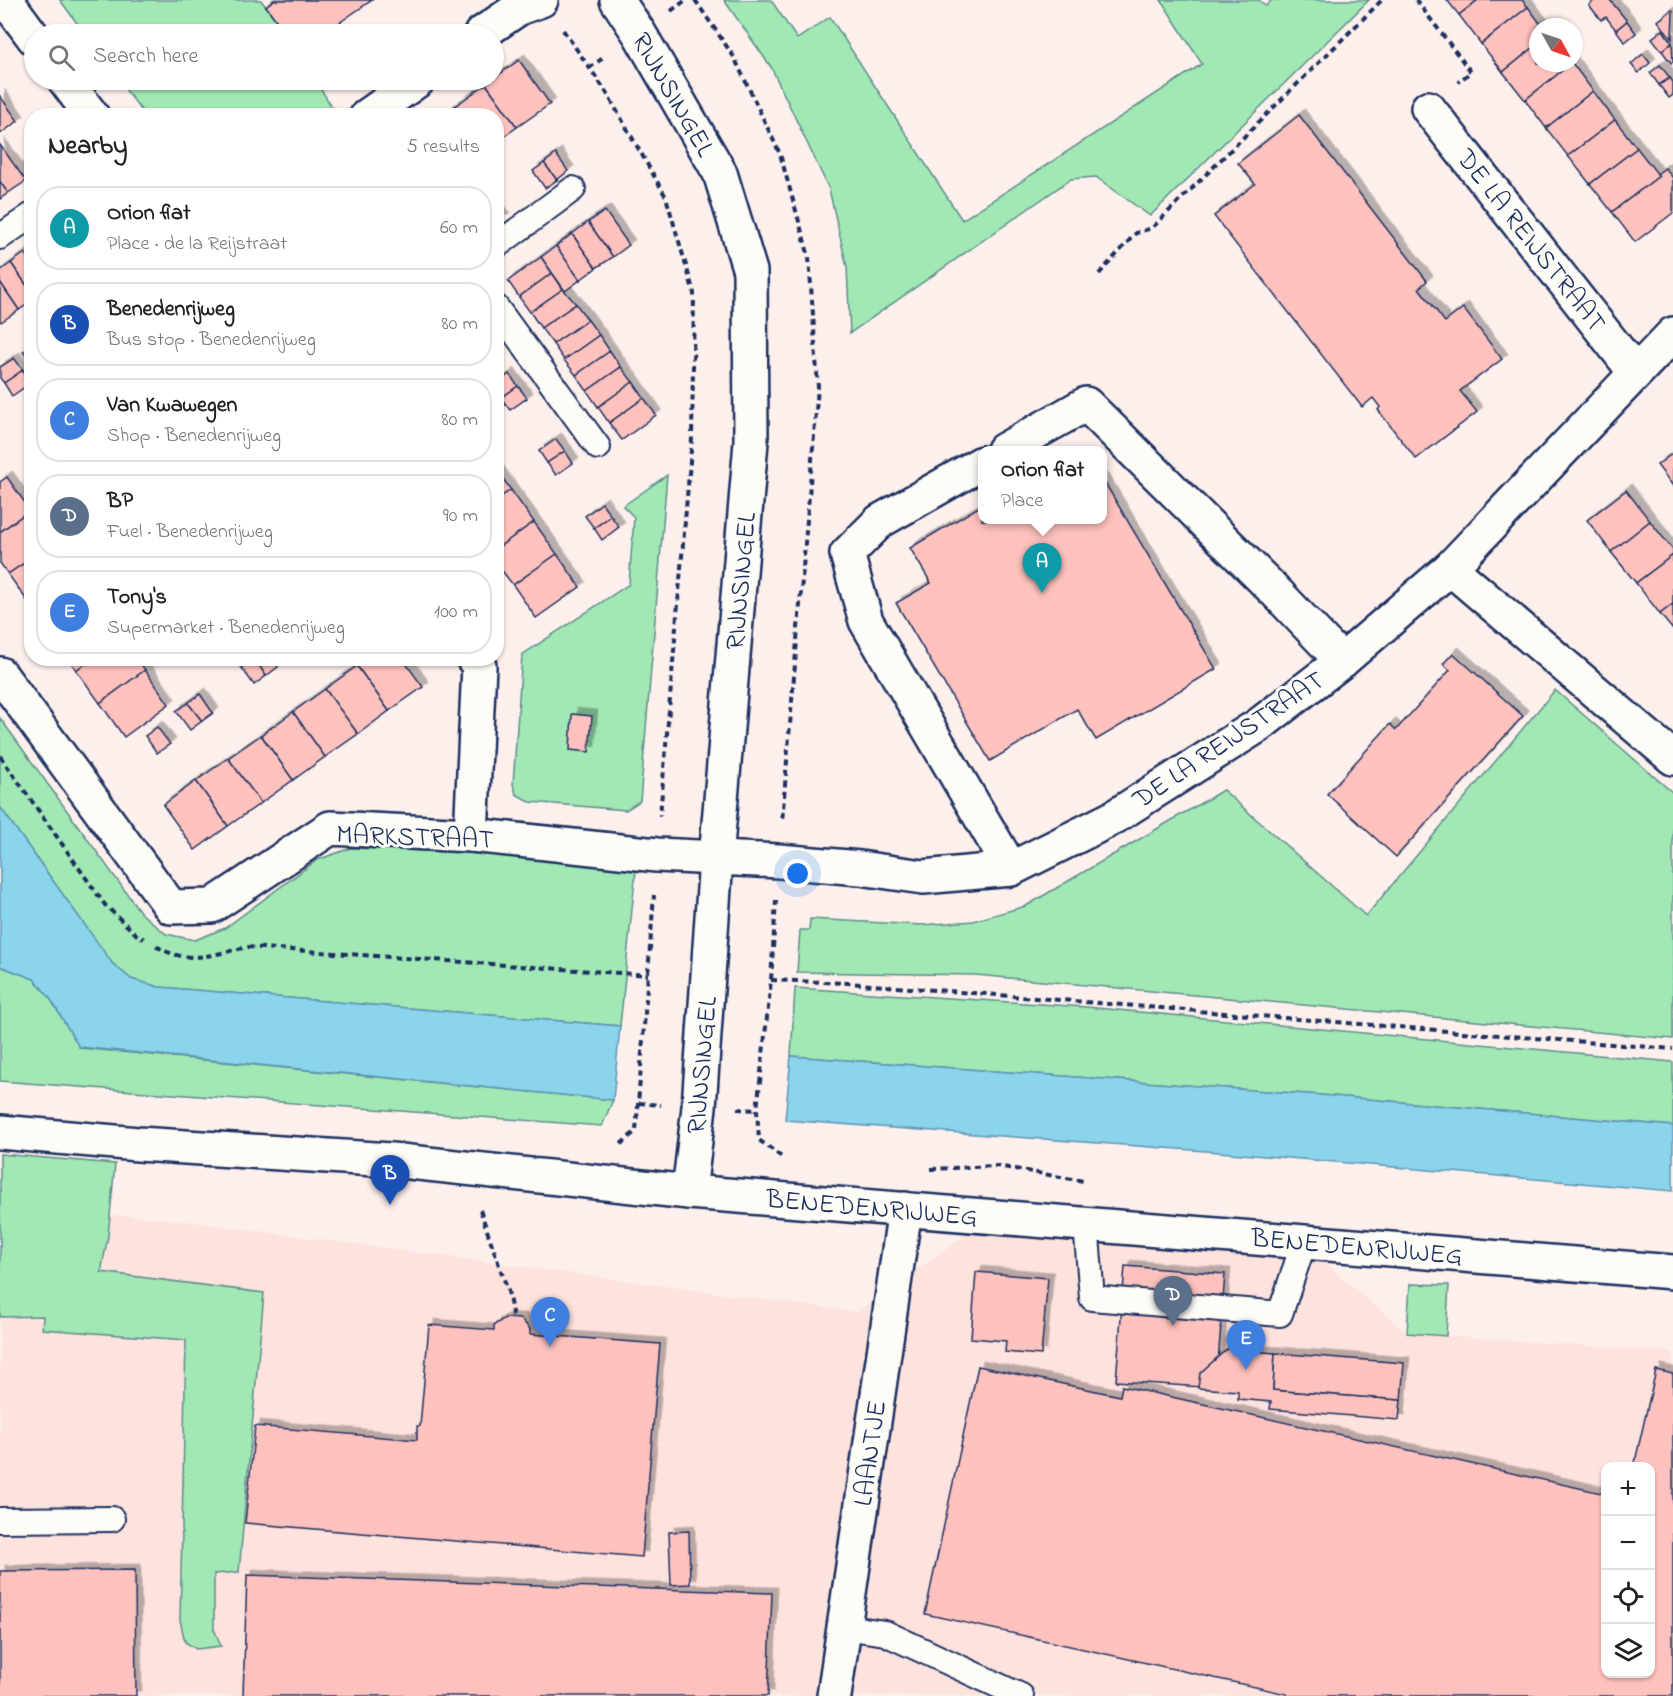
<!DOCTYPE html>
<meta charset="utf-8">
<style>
:root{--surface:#fff;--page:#f6f6f6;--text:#222;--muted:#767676;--line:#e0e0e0;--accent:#d1495b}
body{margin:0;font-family:"Indie Flower",sans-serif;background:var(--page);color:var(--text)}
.controls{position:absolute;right:18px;bottom:18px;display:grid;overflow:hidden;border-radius:12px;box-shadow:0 2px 4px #0004}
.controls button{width:54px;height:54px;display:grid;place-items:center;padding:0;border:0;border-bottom:2px solid var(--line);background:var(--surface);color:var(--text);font:30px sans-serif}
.compass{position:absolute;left:1529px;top:18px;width:54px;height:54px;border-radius:50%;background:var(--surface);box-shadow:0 2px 4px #0004;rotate:130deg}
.you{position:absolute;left:798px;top:874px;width:21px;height:21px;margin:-15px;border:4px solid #fff;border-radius:50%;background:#1a73e8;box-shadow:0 0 0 9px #1a73e833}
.badge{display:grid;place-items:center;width:39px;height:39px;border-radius:50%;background:var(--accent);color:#fff;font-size:20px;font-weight:700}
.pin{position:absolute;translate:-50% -50px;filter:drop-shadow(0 2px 3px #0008)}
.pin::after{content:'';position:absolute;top:32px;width:21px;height:18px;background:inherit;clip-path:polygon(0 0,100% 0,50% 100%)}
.popup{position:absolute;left:978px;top:446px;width:129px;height:78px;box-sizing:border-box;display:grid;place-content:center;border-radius:12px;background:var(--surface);filter:drop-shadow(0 2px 4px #0005);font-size:20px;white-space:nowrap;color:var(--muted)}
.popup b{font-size:22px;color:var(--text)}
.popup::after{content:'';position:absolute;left:50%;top:100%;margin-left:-12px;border:12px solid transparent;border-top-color:var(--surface)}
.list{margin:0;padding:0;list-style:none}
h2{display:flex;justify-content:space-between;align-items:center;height:78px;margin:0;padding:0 24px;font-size:26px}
h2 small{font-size:20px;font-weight:400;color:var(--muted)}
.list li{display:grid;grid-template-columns:39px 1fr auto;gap:18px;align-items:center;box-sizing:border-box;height:84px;margin:0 12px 12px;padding:0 12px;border:2px solid var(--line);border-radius:24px}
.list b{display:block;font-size:22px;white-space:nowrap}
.list p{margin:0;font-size:20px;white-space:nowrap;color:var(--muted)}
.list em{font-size:20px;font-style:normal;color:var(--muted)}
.icon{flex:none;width:33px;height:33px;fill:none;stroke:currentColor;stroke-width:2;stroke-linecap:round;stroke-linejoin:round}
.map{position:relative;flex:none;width:1673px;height:1696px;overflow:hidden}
.search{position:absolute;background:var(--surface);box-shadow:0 2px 4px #0004;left:24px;top:24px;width:480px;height:66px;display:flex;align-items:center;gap:15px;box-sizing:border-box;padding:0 21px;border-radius:33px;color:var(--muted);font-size:22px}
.panel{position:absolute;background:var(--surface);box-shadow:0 2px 4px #0004;left:24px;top:108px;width:480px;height:558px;border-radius:24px}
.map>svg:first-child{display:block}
</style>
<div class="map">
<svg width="1673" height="1696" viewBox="0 0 1673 1696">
<defs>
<filter id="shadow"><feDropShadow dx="5.5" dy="-5.5" stdDeviation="0" flood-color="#0004"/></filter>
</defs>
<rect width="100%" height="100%" fill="#fdf0ec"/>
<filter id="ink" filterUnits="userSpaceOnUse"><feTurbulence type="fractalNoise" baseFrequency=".0167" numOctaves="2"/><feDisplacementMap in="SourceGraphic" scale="12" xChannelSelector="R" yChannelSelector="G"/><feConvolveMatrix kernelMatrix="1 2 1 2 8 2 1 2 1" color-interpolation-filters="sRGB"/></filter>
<g filter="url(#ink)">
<path fill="#fde2de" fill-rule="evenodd" d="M0,1205L185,1221L856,1312L968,1234L1323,1261L1407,1333L1673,1352V1696H0ZM1606,1466H1650V1674H1606Z"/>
<g fill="#a1e8b5" stroke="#5e8c8a" stroke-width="1.5">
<polygon points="60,0 261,0 286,34 85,34"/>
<polygon points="724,0 771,0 797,39 830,17 962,220 1202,64 1161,0 1259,0 1266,6 1272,0 1369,0 1150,216 1096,177 1071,179 850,333 847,267 829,189 771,67"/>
<polygon points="118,80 315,80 337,115 145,115"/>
<polygon points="667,475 640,801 626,810 530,802 516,794 513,784 522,655 629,584 634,517 623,506"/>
<polygon points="1555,690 1673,793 1673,1039 976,975 797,972 800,930 809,930 810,919 922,925 973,921 1026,906 1223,790 1366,916"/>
<polygon points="0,718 141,913 166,934 195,940 225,928 317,860 351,848 637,860 620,1026 159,987 131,979 112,963 0,807"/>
<polygon points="0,966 34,979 50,998 80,1048 613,1100 602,1126 0,1081"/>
<polygon points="795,988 1086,1007 1673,1062 1673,1126 1333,1096 791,1056"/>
<polygon points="0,1154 115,1164 108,1236 101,1272 264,1293 239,1572 214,1574 214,1629 221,1646 196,1649 185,1642 180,1620 186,1340 42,1329 43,1316 0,1317"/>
<polygon points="1410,1284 1449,1285 1446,1336 1407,1333"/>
</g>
<g fill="#8ad5eb" stroke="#5e93b3" stroke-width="1.5">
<polygon points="0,807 112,963 131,979 159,987 620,1026 613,1100 79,1047 50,998 34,979 0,966"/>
<polygon points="791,1056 1333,1096 1673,1126 1673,1191 1219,1152 785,1120"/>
</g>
<g fill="#fec2be" stroke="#1b2f5e" stroke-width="1.5" filter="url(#shadow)">
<polygon points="274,0 372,0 323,34 286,34 266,6"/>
<polygon points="1447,0 1478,0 1459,15"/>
<polygon points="1478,0 1522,0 1528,7 1481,44 1459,15"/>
<polygon points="1595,0 1610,0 1627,21 1616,30 1606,17 1601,20 1589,5"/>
<polygon points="1528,7 1543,27 1538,27 1538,44 1503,72 1481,44"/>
<polygon points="1672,10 1673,11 1672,39 1658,21"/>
<polygon points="1627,21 1636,33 1625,42 1616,30"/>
<polygon points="1663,30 1672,43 1662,51 1652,38"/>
<polygon points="1672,43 1673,62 1671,63 1662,51"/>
<polygon points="1538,44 1538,63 1572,63 1525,100 1503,72"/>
<polygon points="1643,54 1650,63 1638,73 1631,64"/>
<polygon points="519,60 550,104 517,127 486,84"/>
<polygon points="1572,63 1593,91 1546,128 1525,100"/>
<polygon points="1660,65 1670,78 1659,85 1650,73"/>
<polygon points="1670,78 1673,82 1673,95 1669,98 1659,85"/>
<polygon points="486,84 517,127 496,142 496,116 462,116 455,106"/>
<polygon points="1593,91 1615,120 1568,156 1546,128"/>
<polygon points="0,96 18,121 0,134"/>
<polygon points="455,106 462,116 442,116"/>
<polygon points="1299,115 1427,281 1419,288 1445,322 1463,308 1502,359 1460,391 1477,412 1416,459 1378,410 1380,407 1373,398 1362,407 1214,216 1255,184 1238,163"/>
<polygon points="1615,120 1637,148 1590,184 1568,156"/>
<polygon points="0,145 26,181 8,193 0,182"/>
<polygon points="1637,148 1659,176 1612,212 1590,184"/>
<polygon points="556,154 568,171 557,180 544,163"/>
<polygon points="544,163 557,180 545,188 533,171"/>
<polygon points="1665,168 1673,178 1673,213 1635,242 1612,212 1659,176 1657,174"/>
<polygon points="0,182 8,193 0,199"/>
<polygon points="496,207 504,218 496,223"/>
<polygon points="605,211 629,245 613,257 588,222"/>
<polygon points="588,222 613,257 596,268 572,234"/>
<polygon points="572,234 596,268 580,280 556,246"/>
<polygon points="556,246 580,280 565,291 541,257"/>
<polygon points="25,253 32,261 32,293 11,263"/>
<polygon points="541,257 552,273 519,297 508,281"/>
<polygon points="11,263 32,293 32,301 19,310 0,282 0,271"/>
<polygon points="552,273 563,289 530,312 519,297"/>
<polygon points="0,282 19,310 1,322 0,320"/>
<polygon points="563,289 576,304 541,328 530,312"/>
<polygon points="576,304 588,320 553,344 541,328"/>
<polygon points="588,320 599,335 564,360 553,344"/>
<polygon points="599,335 610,351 576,375 564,360"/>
<polygon points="32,345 32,363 31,363 23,352"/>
<polygon points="610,351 621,367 587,391 576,375"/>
<polygon points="14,358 23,370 4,383 0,378 0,367"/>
<polygon points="621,367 633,382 598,407 587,391"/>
<polygon points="23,370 32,382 12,396 4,383"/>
<polygon points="509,374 518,386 501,398 496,392 496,384"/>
<polygon points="633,382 644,398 609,423 598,407"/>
<polygon points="518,386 527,398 510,410 501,398"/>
<polygon points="644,398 656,415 622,440 609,423"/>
<polygon points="556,439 565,451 547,463 539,451"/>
<polygon points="565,451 573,463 556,475 547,463"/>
<polygon points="1673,453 1673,486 1657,465"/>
<polygon points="496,469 511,490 496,500"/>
<polygon points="7,477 30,510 0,532 0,482"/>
<polygon points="1102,478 1216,669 1096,740 1077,709 990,761 896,603 931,583 910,548 982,505 982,520 1102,520"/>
<polygon points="511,490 534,522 496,549 496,500"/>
<polygon points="1626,490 1650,521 1611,552 1587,520"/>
<polygon points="602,503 611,516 594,528 585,516"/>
<polygon points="30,510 32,558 8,574 0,563 0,532"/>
<polygon points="611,516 619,527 602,540 594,528"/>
<polygon points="1650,521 1673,550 1673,555 1636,583 1611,552"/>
<polygon points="534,522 557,554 513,585 496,563 496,549"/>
<polygon points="557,554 580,587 536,618 513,585"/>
<polygon points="1673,555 1673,604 1660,614 1636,583"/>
<polygon points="32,558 32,606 31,606 8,574"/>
<polygon points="1673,604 1673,630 1660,614"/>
<polygon points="1453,653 1523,716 1396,857 1327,794 1390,724 1396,730 1450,670 1443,664"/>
<polygon points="68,658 94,658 76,670"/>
<polygon points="94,658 137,658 145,670 100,703 76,670"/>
<polygon points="254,658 273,658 278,667 266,676"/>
<polygon points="254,658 266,676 254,685 241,667"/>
<polygon points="368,658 402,658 423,687 389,711 357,666"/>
<polygon points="357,666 389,711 358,734 325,689"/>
<polygon points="145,670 169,704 124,737 100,703"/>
<polygon points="325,689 358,734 325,757 293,712"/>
<polygon points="200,694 213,713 202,721 188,703"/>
<polygon points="188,703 202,721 190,730 176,711"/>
<polygon points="293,712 325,757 293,780 261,735"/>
<polygon points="572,714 592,716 589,752 570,750"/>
<polygon points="157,727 170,744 157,753 145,736"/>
<polygon points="261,735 293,780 261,803 228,758"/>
<polygon points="228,758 261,803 228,826 196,781"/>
<polygon points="196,781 228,826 195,850 163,805"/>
<polygon points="1125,1266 1225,1274 1216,1388 1116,1381"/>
<polygon points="976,1272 1048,1278 1041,1355 1005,1352 1006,1341 971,1338"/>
<polygon points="505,1318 521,1319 530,1329 530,1334 660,1344 642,1557 245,1523 255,1426 417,1440 417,1426 420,1426 429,1325 494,1330 494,1325"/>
<polygon points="1227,1349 1275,1353 1273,1390 1401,1400 1399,1420 1270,1409 1271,1402 1238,1399 1238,1391 1198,1388 1200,1373"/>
<polygon points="1275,1353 1404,1363 1401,1400 1273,1390"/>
<polygon points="978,1366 1120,1396 1122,1386 1606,1494 1606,1674 1650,1674 1650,1466 1634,1466 1656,1370 1673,1374 1673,1696 1287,1696 1287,1694 925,1614"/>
<polygon points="689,1531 690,1584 671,1585 669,1532"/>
<polygon points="135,1570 136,1696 0,1696 0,1571"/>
<polygon points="247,1575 772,1593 768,1696 243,1696"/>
</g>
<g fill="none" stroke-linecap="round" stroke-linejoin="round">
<defs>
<g id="lane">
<polyline points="0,237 32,215"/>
<polyline points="496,246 573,189"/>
<polyline points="496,307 598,447"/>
<polyline points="1086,1224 1092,1298 1280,1314 1304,1242"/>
<polyline points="0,1520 112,1519"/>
<polyline points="844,1627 885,1633 1021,1696"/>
</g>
<g id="street">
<polyline points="6,0 34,38"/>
<polyline points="481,34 519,8 541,0"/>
<polyline points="65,80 92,116"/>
<polyline points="1428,108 1635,372"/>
<polyline points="367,116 418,80"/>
<polyline points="1004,450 1086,404 1278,594 1342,661"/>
<polyline points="982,463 880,521 847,554 866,621 1011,869"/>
<polyline points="1450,568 1673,758"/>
<polyline points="0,674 171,907 212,906 330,828 471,835 657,855 779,861 860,868 923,877 1011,869 1111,819 1259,725 1342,661 1450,568 1673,334"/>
<polyline points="471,835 479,666 473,658"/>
<polyline points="834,1696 905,1209"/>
</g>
<g id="secondary">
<polyline points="617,0 639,33 720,173 750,271 751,442 716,859 699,1107 689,1192"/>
<polyline points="0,1132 138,1144 391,1160 689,1192 1673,1272"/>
</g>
</defs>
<use href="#lane" stroke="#1b2f5e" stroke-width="28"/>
<use href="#street" stroke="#1b2f5e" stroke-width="38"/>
<use href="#secondary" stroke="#1b2f5e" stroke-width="38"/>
<g stroke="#1b2f5e" stroke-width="4" stroke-dasharray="6 4.5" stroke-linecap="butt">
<polyline points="695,0 734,57 780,154 809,257 818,387 782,821"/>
<polyline points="1416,0 1471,72 1458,82"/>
<polyline points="671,11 686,0"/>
<polyline points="563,30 605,90 666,197 694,293 692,438 660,816"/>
<polyline points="589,68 606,56"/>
<polyline points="1099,274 1136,233 1152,228 1382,0"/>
<polyline points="0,756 105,905 137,935 144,939"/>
<polyline points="776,900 771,980 757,1110 759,1140 783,1158"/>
<path d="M156,946C189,966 212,954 248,947L648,975"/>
<polyline points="771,980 848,983 1673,1049"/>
<polyline points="639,1103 661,1105"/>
<polyline points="737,1109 757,1110"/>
<polyline points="621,1144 636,1131 654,895"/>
<polyline points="931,1169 997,1166 1084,1181"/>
<polyline points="480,1210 508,1291 513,1318"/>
</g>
<use href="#lane" stroke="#fdfcf7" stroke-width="24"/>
<use href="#street" stroke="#fdfcf7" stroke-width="33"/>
<use href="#secondary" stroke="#fdfcf7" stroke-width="33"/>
</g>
</g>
<g text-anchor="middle" stroke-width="6" stroke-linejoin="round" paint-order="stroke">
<g font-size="27" fill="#1b2f5e" stroke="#fdfcf7">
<text transform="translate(674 94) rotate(60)" y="9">RIJNSINGEL</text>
<text transform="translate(1532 240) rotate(52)" y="9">DE LA REIJSTRAAT</text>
<text transform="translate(740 581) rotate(-85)" y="9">RIJNSINGEL</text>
<text transform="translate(1228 739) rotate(-34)" y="9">DE LA REIJSTRAAT</text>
<text transform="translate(415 836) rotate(2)" y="9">MARKSTRAAT</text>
<text transform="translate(701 1065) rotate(-85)" y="9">RIJNSINGEL</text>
<text transform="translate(872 1207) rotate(5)" y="9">BENEDENRIJWEG</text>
<text transform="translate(1357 1246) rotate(5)" y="9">BENEDENRIJWEG</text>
<text transform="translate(869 1453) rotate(-82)" y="9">LAANTJE</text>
</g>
</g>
</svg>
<div class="controls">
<button>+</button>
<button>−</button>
<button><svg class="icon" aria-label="locate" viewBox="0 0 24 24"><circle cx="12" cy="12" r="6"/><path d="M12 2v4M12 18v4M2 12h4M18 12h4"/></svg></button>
<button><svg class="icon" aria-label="layers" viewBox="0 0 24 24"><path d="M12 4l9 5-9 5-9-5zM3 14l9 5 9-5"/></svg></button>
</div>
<svg class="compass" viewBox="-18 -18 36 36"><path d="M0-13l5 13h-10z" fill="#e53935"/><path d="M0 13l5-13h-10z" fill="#767676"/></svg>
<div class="you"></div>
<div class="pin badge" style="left:1042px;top:593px;background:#0f9aa8">A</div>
<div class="popup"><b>Orion flat</b>Place</div>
<div class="pin badge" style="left:390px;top:1205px;background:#1a4fb4">B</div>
<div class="pin badge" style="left:550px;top:1347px;background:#3f7fe0">C</div>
<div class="pin badge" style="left:1173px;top:1326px;background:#5c6f8a">D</div>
<div class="pin badge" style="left:1246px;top:1370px;background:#3f7fe0">E</div>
<div class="search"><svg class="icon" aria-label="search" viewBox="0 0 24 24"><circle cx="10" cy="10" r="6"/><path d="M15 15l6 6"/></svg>Search here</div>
<section class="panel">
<h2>Nearby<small>5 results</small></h2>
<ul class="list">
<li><span class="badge" style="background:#0f9aa8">A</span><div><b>Orion flat</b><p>Place · de la Reijstraat</p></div><em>60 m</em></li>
<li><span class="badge" style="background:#1a4fb4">B</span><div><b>Benedenrijweg</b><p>Bus stop · Benedenrijweg</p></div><em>80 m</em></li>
<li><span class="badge" style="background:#3f7fe0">C</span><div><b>Van Kwawegen</b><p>Shop · Benedenrijweg</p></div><em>80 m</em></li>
<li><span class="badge" style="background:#5c6f8a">D</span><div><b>BP</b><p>Fuel · Benedenrijweg</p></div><em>90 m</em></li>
<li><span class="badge" style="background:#3f7fe0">E</span><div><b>Tony's</b><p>Supermarket · Benedenrijweg</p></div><em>100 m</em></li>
</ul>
</section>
</div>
